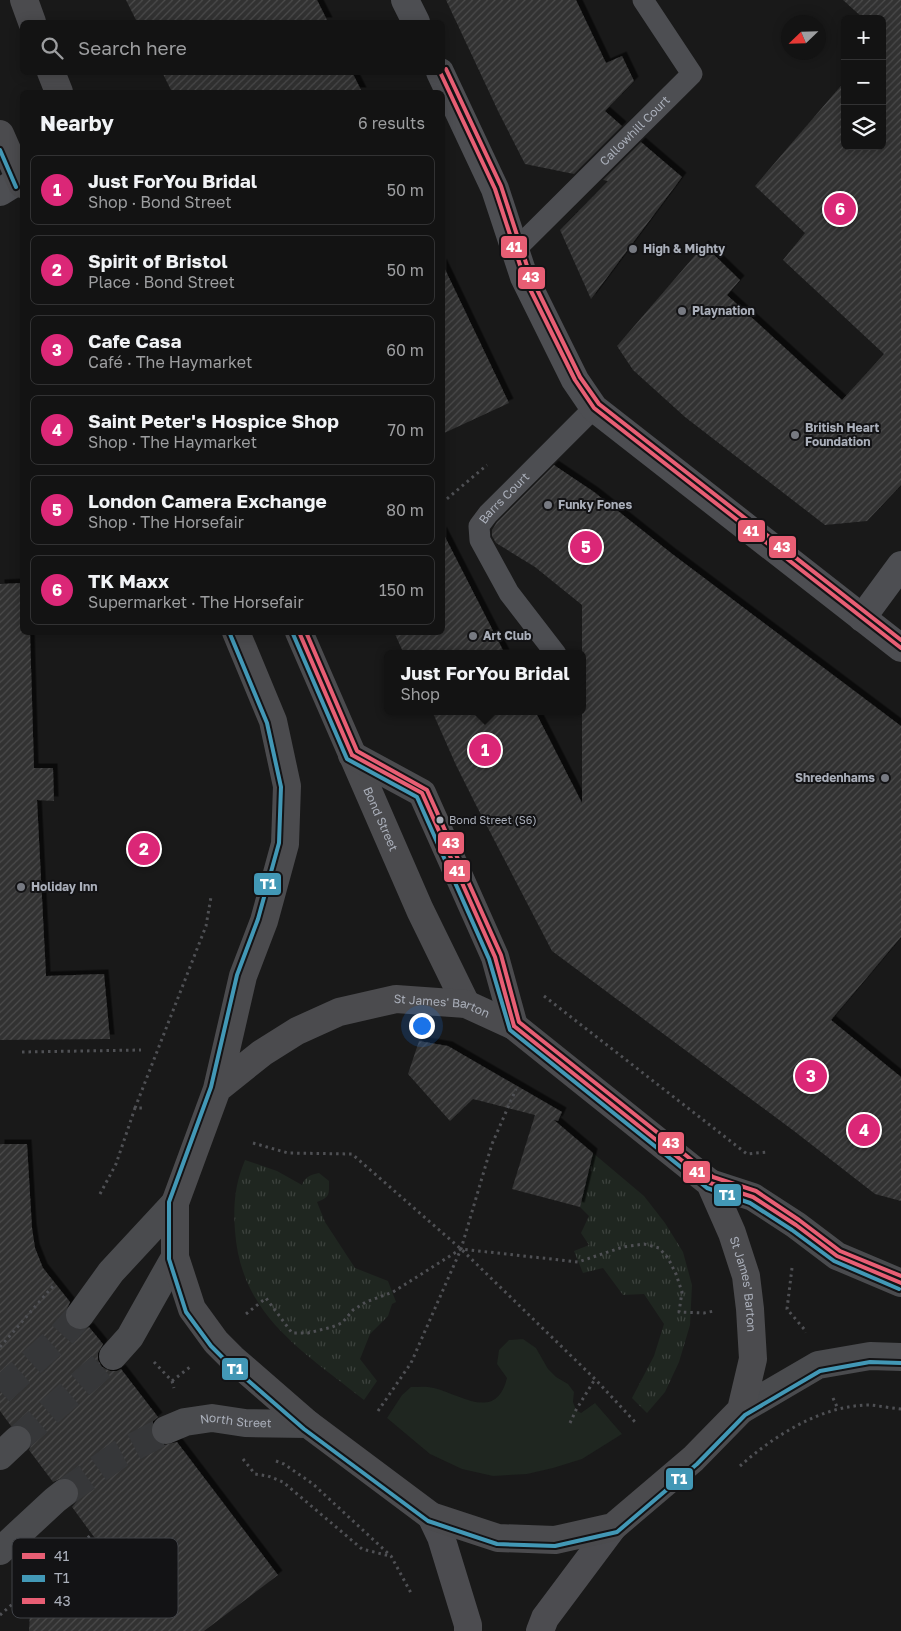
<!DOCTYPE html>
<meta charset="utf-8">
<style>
:root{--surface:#131313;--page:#1c1c1c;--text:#f1f3f6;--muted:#9d9ea0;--line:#323233;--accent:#db2777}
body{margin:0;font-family:"Golos Text",sans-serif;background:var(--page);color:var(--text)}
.controls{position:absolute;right:15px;top:15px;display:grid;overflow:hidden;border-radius:8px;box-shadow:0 2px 12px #0003}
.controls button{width:45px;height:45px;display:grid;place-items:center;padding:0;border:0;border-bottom:1px solid var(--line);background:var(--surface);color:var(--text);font:25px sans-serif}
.compass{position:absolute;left:781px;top:15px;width:45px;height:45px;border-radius:50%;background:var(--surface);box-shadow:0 2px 12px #0003;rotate:247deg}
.you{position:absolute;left:421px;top:1025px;width:18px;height:18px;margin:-12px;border:4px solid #fff;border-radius:50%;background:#1a73e8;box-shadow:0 0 0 8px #1a73e833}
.badge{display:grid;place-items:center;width:32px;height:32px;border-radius:50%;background:var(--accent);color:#fff;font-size:16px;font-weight:700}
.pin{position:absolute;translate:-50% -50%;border:2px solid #fff;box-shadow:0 1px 5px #0006}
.popup{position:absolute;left:384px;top:650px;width:202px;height:65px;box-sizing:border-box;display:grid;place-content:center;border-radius:8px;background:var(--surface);filter:drop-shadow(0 1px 4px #0005);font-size:16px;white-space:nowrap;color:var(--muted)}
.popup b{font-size:19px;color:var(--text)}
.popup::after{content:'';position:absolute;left:50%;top:100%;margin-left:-10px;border:10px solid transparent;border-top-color:var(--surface)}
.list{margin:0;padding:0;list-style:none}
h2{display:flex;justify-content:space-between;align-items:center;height:65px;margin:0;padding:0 20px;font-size:21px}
h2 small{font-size:16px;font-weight:400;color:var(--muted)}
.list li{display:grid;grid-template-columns:32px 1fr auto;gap:15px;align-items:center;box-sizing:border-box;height:70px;margin:0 10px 10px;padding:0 10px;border:1px solid var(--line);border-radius:8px}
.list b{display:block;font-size:19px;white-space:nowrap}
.list p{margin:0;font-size:16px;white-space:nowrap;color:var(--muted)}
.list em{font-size:16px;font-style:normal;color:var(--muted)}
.icon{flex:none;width:28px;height:28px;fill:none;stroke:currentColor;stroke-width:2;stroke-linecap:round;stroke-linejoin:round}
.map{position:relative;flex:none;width:901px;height:1631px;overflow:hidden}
.search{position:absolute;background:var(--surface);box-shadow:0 2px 12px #0003;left:20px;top:20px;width:425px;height:55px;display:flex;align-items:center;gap:12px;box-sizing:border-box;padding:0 18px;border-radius:8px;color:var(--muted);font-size:19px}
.panel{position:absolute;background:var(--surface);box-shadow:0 2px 12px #0003;left:20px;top:90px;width:425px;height:545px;border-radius:8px}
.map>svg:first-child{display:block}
</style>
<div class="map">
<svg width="901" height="1631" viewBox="0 0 901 1631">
<defs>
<pattern id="grass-tufts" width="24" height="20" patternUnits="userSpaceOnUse" patternTransform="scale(1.25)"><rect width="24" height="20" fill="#1f2620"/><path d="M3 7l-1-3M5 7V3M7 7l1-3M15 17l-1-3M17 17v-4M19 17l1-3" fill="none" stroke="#3d433e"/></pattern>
<pattern id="building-hatch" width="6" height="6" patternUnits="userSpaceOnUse" patternTransform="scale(1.25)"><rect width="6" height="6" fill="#313131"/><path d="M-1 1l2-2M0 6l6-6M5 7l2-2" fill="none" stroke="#4c4c4d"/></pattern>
<filter id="shadow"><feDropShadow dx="4.5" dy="-4.5" stdDeviation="0" flood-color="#0009"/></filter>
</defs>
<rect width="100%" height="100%" fill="#191919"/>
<g fill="url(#grass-tufts)">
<polygon points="593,1153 644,1196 665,1223 683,1252 692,1285 690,1325 679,1362 665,1392 647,1413 632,1398 654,1356 664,1324 644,1294 623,1295 603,1268 583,1273 574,1251 589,1245 581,1233 589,1216 580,1207"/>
<path d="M245,1160L277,1171L302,1185C305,1177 310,1175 319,1173L329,1181C329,1195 330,1197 317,1202L325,1222L355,1268L388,1281L396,1302L392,1304L388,1316L370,1334L360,1359L377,1381L364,1400C303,1351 241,1316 235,1231C233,1205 235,1184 245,1160Z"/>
</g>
<path fill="#1f2620" d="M523,1339L536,1348L548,1369L556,1377L568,1384L574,1392L573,1402L576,1410L581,1413L595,1403L622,1434L582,1459L553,1468L527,1474L493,1476L462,1469L430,1454L387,1418L402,1395L411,1387C418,1387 426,1386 434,1388C462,1395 496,1422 507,1378L497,1364L499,1350L509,1340Z"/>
<g fill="url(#building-hatch)" filter="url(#shadow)">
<polygon points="126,0 317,0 328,22 137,22"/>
<polygon points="446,0 576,0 606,63 622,56 634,81 605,111 622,126 574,174 525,164 499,113"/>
<polygon points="843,0 901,0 901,485 867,521 825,525 685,417 633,370 617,346 704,245 740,280 727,295 842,400 884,354 783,260 805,233 755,186 845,81 845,146 882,146 882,38 883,36 882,35 882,19 864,19"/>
<polygon points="162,72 352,72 362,92 172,92"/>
<polygon points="641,142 682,177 591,299 560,230 608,181 603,180"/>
<polygon points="442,263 509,403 442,434"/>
<polygon points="554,465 594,492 671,553 901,726 901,937 831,1020 901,1077 901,1201 875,1194 794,1131 552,951 476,805 456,765 432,711 535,711 582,803 582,605 535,567 496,543 492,536 492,530 497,522"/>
<polygon points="442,531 486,617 505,654 404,654 394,632 442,632"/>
<polygon points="22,583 22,632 30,632 34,768 53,768 54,801 37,800 46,976 104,974 110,1039 0,1040 0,584"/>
<polygon points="419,1041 448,1046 562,1112 558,1121 554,1120 593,1153 580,1207 512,1189 535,1115 473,1099 450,1121 408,1074"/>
<polygon points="0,1144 27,1144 32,1228 35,1248 43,1268 70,1302 65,1313 66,1322 71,1328 78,1330 86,1329 89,1327 103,1344 98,1353 98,1360 102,1367 110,1371 117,1371 121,1369 158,1417 153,1421 151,1428 152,1436 156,1442 164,1445 177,1442 278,1575 204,1631 29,1631 31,1591 97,1541 72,1507 79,1498 79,1490 77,1484 70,1479 62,1478 53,1482 29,1450 32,1444 32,1437 29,1430 21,1425 11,1426 0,1411"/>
</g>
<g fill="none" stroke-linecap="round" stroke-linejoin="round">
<g stroke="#363739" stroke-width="28" stroke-dasharray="28 14" stroke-linecap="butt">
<polyline points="0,1391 60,1337 80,1315"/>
<polyline points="17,1440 113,1356"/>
<polyline points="64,1493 120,1454 166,1430"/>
</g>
<g stroke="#4f5054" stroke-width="3" stroke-dasharray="2.5 4" stroke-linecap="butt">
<polyline points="442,503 487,465"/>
<polyline points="544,996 747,1154 767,1152"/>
<polyline points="22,1052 141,1050"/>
<polyline points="135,1108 206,926 211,897"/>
<polyline points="253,1143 288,1153 352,1154 461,1249 595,1379 636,1423"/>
<polyline points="100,1194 116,1164 135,1108 142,1108"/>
<polyline points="792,1268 787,1309 804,1329 805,1333"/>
<polyline points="246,1314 266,1298 292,1333 308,1333 332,1327 342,1323 353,1310 366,1302 393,1292 461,1249 578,1262 623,1247 644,1244 659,1248 668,1258 676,1274 682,1292 679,1312 704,1313 714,1311"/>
<polyline points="0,1347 54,1285"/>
<polyline points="154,1362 172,1381 174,1388"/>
<polyline points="172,1381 190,1367"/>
<polyline points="833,1398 838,1409"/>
<polyline points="378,1411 411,1363 461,1249 492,1144 516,1089"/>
<polyline points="570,1423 576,1410 595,1379"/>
<polyline points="243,1459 255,1474 268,1476 283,1482 362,1549 390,1556"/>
<polyline points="276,1461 284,1464 313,1484 391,1556 411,1593"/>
<path d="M740,1466C775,1435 822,1405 870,1405C880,1406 891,1408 901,1409"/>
<polyline points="0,1615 92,1534"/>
</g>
<g stroke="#4d4e52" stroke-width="21">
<path id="s1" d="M515,250L692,74L643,0"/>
<path id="s2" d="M556,654L509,593L480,540L479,526L488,514L594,408"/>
</g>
<g stroke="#4d4e52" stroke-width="28">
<polyline points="405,0 416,22"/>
<polyline points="440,72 495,189 524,277 575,380 594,408 901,648"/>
<polyline points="0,192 21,179"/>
<polyline points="862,618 901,565"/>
</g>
<g stroke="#4c4c50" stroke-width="28">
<polyline points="431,1516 441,1537 468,1625 468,1631"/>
<polyline points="540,1631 545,1618 613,1527"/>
</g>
<g stroke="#4a4b4e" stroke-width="28">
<polyline points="710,1183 753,1197 796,1225 837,1256 901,1283"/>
<polyline points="80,1315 111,1272 175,1203"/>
<polyline points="113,1356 130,1337 175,1257"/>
<polyline points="741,1410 818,1365 870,1356 901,1357"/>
<path id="s3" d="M166,1430L185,1422L212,1418L245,1423L308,1424"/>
<polyline points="0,1456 17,1440"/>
<polyline points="0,1551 55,1500 64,1493"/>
</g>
<g stroke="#4b4b4e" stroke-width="28">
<polyline points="24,0 32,22"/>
<polyline points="51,72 59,92"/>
<polyline points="0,134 22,184"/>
<path id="s4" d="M299,632L420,910L466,1004"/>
<polyline points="352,755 422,793 495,957 514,1026"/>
<path id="s5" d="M217,1089L262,1053L297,1031L339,1012L396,999L466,1004L514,1026L710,1183L732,1233L746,1276L750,1309L753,1359L741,1410L693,1459L613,1527L555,1540L498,1538L431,1516L308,1424L232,1358L216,1342L192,1309L175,1257V1203L217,1089L243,976L264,921L285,844L287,786L273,721L236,632"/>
</g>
<defs>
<g id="bus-1">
<polyline points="440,72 495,189 524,277 575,380 594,408 901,648"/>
<polyline points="299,632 352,755"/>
<polyline points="352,755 422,793 495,957 514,1026"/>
<polyline points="514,1026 710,1183 753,1197 796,1225 837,1256 901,1283"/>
</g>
<g id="bus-2">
<polyline points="0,150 16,187"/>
<polyline points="230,634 267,723 281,787 279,843 258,919 237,975 211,1087 169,1202 169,1259 186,1312 211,1346 228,1363 304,1429 428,1521 497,1544 555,1546 617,1532 697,1464 745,1415 820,1371 870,1362 901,1363"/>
<polyline points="293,634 347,759 417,797 489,959 510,1030 707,1188 750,1203 792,1230 834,1261 899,1289"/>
</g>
<g id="bus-3">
<polyline points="446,69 501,186 530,275 580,377 599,404 901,640"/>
<polyline points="306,632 357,751 427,790 501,955 519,1022 713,1177 756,1191 799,1220 840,1251 901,1276"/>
</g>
</defs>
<use href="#bus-1" stroke="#131315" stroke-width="8"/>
<use href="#bus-2" stroke="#131315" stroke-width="8"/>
<use href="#bus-3" stroke="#131315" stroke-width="8"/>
<use href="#bus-1" stroke="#e85e74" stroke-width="4"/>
<use href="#bus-2" stroke="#4298b6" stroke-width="4"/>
<use href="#bus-3" stroke="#e85e74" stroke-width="4"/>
</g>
<g fill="#777a82" stroke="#131315" stroke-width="2">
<circle cx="633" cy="249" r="5"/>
<circle cx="682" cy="311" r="5"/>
<circle cx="795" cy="435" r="5"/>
<circle cx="548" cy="505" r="5"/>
<circle cx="473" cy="636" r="5"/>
<circle cx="885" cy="778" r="5"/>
<circle cx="21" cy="887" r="5"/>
</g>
<circle fill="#aaafba" stroke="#131315" stroke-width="2" cx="440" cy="820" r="4.5"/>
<g text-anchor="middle" stroke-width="4" stroke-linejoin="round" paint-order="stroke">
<g font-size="11" fill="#aaafba" stroke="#131315" text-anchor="start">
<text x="449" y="824">Bond Street (S6)</text>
</g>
<g font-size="12" fill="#aaafba" stroke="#131315">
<text dy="4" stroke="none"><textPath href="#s1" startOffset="169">Callowhill Court</textPath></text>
<text dy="4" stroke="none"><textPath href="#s2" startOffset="189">Barrs Court</textPath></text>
<text dy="4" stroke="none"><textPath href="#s4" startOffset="204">Bond Street</textPath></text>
<text dy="4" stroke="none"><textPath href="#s5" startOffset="250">St James' Barton</textPath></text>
<text dy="4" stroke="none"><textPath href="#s5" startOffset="685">St James' Barton</textPath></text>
<text dy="4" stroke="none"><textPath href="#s3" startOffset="72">North Street</textPath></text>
</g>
<g font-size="12" font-weight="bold" fill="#aaafba" stroke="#131315" text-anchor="start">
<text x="643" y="253">High &amp; Mighty</text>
<text x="692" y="315">Playnation</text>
<text x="805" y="432">British Heart<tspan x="805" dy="14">Foundation</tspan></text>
<text x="558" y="509">Funky Fones</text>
<text x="483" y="640">Art Club</text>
<text x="875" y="782" text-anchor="end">Shredenhams</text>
<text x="31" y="891">Holiday Inn</text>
</g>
</g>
<rect x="12" y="1538" width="166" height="80" rx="8" fill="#131315" stroke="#404247" stroke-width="1"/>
<rect x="22" y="1553" width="23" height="6" fill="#e85e74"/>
<rect x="22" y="1575" width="23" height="7" fill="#4298b6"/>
<rect x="22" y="1598" width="23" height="6" fill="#e85e74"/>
<g font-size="14" fill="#aaafba">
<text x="54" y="1561">41</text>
<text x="54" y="1583">T1</text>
<text x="54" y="1606">43</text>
</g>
<g stroke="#131315" stroke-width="2">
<rect x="500" y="235" width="28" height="24" rx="5" fill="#e85e74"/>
<rect x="517" y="266" width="29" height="24" rx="5" fill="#e85e74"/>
<rect x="737" y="519" width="29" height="24" rx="5" fill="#e85e74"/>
<rect x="768" y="535" width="29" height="24" rx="5" fill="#e85e74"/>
<rect x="437" y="831" width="28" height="24" rx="5" fill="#e85e74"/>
<rect x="443" y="859" width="28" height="24" rx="5" fill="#e85e74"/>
<rect x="253" y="872" width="29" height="24" rx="5" fill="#4298b6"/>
<rect x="657" y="1131" width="28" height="24" rx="5" fill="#e85e74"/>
<rect x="682" y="1160" width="29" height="24" rx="5" fill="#e85e74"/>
<rect x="713" y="1183" width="29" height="24" rx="5" fill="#4298b6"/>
<rect x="221" y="1357" width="28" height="24" rx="5" fill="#4298b6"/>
<rect x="665" y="1467" width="29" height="24" rx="5" fill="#4298b6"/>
</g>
<g font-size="14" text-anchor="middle" font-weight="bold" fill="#fff">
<text x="514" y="252">41</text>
<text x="531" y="282">43</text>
<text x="751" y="536">41</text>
<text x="782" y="552">43</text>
<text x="451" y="848">43</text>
<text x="457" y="876">41</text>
<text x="268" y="889">T1</text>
<text x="671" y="1148">43</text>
<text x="697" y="1177">41</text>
<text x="727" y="1200">T1</text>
<text x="235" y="1374">T1</text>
<text x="679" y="1484">T1</text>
</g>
</svg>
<div class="controls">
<button>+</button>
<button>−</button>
<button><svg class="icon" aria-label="layers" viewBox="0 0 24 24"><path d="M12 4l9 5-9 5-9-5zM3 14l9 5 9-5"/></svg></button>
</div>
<svg class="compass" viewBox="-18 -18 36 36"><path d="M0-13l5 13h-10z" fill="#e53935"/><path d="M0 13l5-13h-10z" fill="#9d9ea0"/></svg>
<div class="you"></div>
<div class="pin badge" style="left:485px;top:750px">1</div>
<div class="popup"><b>Just ForYou Bridal</b>Shop</div>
<div class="pin badge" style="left:144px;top:849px">2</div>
<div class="pin badge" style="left:811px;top:1076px">3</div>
<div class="pin badge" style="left:864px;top:1130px">4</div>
<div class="pin badge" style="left:586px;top:547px">5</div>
<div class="pin badge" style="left:840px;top:209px">6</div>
<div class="search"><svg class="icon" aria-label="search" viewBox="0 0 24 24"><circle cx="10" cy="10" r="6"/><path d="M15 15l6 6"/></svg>Search here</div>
<section class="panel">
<h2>Nearby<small>6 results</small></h2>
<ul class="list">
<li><span class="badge">1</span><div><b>Just ForYou Bridal</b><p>Shop · Bond Street</p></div><em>50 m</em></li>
<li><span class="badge">2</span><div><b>Spirit of Bristol</b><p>Place · Bond Street</p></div><em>50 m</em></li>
<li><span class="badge">3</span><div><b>Cafe Casa</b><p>Café · The Haymarket</p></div><em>60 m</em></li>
<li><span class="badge">4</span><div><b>Saint Peter's Hospice Shop</b><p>Shop · The Haymarket</p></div><em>70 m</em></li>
<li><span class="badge">5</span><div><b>London Camera Exchange</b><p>Shop · The Horsefair</p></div><em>80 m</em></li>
<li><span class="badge">6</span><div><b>TK Maxx</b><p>Supermarket · The Horsefair</p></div><em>150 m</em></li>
</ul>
</section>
</div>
